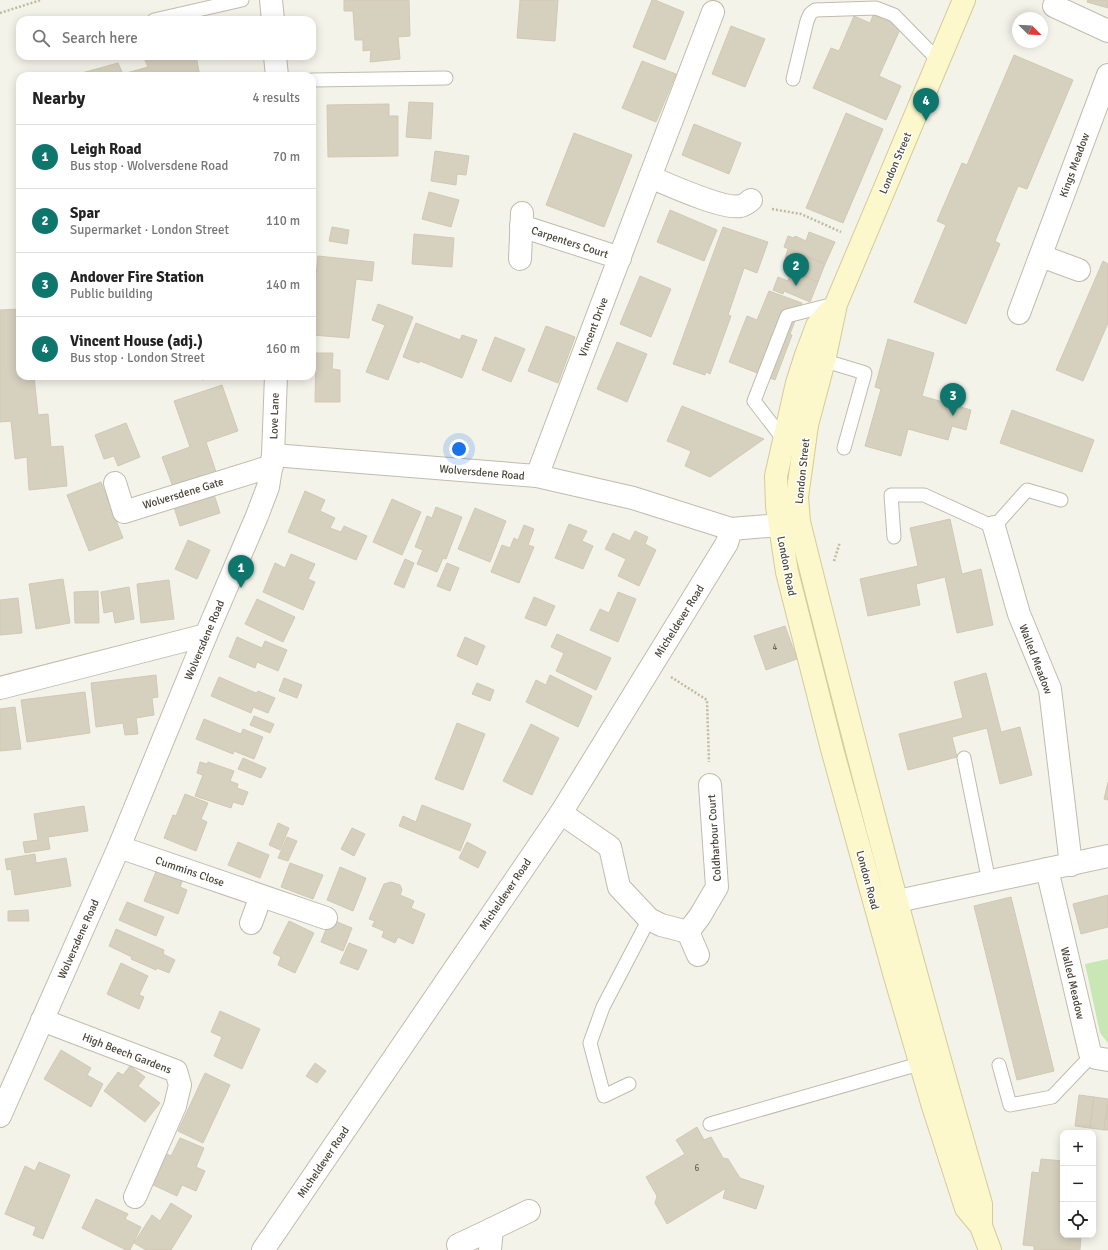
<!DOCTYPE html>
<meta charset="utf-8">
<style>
:root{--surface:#fff;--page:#f6f6f6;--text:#222;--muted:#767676;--line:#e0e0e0;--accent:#0f766e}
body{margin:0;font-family:Signika,sans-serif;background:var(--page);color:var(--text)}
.controls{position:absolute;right:12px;bottom:12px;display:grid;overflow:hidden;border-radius:8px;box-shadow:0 2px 10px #0003}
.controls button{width:36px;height:36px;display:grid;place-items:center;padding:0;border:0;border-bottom:1px solid var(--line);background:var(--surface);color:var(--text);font:20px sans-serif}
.compass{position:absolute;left:1012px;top:12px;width:36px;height:36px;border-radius:50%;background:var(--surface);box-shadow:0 2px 10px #0003;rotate:114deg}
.you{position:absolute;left:459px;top:449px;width:14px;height:14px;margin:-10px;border:3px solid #fff;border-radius:50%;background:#1a73e8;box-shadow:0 0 0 6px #1a73e833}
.badge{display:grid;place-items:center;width:26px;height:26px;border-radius:50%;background:var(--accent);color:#fff;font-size:13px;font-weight:700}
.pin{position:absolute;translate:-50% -33px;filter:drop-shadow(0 1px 2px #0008)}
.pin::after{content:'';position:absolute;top:21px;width:14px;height:12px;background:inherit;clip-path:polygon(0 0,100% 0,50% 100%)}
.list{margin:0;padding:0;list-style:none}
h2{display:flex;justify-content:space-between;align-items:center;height:52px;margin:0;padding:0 16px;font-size:17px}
h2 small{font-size:13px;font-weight:400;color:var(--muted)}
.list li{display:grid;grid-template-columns:26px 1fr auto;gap:12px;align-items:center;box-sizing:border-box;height:64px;padding:0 16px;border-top:1px solid var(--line)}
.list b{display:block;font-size:15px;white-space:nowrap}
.list p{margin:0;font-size:13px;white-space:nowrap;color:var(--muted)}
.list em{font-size:13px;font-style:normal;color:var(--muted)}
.icon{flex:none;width:22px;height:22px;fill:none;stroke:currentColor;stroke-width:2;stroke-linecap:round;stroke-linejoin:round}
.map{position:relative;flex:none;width:1108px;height:1250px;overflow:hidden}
.search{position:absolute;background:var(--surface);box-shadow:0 2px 10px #0003;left:16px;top:16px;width:300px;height:44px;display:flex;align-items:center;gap:10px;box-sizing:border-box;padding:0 14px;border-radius:12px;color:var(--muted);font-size:15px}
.panel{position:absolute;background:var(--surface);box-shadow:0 2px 10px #0003;left:16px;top:72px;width:300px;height:308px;border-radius:12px}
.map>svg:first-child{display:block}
</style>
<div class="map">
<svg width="1108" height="1250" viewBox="0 0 1108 1250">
<rect width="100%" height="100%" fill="#f4f3ea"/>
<polygon fill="#c9e7b4" points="1108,959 1108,1043 1100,1033 1085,964"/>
<g fill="#d6d0bf" stroke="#d1c9b3">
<polygon points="344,0 409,0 410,36 398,37 400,59 370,62 371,50 363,51 363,40 355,40 353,11 344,11"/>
<polygon points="520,0 558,0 555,41 517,38"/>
<polygon points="652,0 655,0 684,12 665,60 633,47"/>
<polygon points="1088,0 1108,0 1108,8 1087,2"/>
<polygon points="874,13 902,25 879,76 901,86 886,120 813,88 831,48 839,51 854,16 870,23"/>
<polygon points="731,26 765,39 745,87 712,74"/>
<polygon points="1014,55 1073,80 1027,189 1018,186 995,241 1000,244 966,324 914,302 946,225 937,221 962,163 967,165"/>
<polygon points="161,56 196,56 200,76 71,76 118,63 123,74 148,67 145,60"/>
<polygon points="642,61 676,74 656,122 622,108"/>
<polygon points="409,102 433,103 431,139 406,137"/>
<polygon points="389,104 389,116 398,116 398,156 328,157 327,105"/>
<polygon points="846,113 883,129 843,223 806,208"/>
<polygon points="694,124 741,143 729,174 682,155"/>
<polygon points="574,133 632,155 604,227 546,205"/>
<polygon points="435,151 469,156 466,175 457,174 456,185 431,181"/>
<polygon points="429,192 459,200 451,227 422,219"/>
<polygon points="670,210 717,230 704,261 657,242"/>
<polygon points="332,227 349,230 347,244 329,241"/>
<polygon points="723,227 768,242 757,273 744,268 728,315 731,316 710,374 706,372 705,375 673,364"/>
<polygon points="809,232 835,242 825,264 784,247 788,236 794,238 795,236 806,241"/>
<polygon points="414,234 454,238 452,267 412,264"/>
<polygon points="788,249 825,264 818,282 792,271 795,263 785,258"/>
<polygon points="318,256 374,262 372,281 356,279 349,338 312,335 312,314"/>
<polygon points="1103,261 1108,264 1108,323 1083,381 1056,370"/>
<polygon points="792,271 818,282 810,302 784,291 783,294 773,290 778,277 788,281"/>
<polygon points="640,276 671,289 651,337 620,324"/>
<polygon points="769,291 802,303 790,334 792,335 775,380 729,362 747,316 757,320"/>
<polygon points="378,304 413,317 388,380 366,372 385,325 372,320"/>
<polygon points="20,309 20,376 34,376 38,415 48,414 51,447 63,446 67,486 29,490 27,457 15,459 11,421 0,422 0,310"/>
<polygon points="416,323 460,340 462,335 477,340 462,378 420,361 419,363 403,357"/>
<polygon points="546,326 575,337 558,383 528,371"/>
<polygon points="495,337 525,349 511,382 482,370"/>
<polygon points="888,339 934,353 922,396 971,410 966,430 952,426 948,440 908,429 901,456 865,446 881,389 875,387"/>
<polygon points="617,342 647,354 627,402 597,389"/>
<polygon points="316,353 333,353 332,369 340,370 340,402 315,402"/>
<polygon points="201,376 220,376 202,380"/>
<polygon points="222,385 238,431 206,442 216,472 173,487 162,457 190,447 174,401"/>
<polygon points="682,406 764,439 710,477 685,466 691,451 667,441"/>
<polygon points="1012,410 1094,440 1082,472 1000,443"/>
<polygon points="126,423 140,457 118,466 114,456 104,459 95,435"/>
<polygon points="101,482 123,538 89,551 67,495"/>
<polygon points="212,488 220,513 180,526 172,501"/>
<polygon points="305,491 325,500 320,511 335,518 330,528 341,532 344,526 367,536 356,560 288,532"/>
<polygon points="392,499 421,512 402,555 373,542"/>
<polygon points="436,507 462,517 446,559 443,558 437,572 417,564 423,550 415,547 427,516 432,518"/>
<polygon points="475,508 506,521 490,562 458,549"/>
<polygon points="950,519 962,574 981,569 993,625 957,633 945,577 916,584 920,605 868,616 860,579 918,566 910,528"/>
<polygon points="569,524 587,531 582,541 593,546 583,569 555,558"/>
<polygon points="524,525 534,529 528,545 534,547 519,583 491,572 502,545 510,548 514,538 518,540"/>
<polygon points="635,531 648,537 645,544 656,550 639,586 618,576 626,559 605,549 613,533 630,541"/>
<polygon points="188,540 210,550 197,579 175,569"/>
<polygon points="291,554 315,564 308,579 315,582 303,610 263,592 275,563 285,568"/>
<polygon points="405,559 414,563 404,588 394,584"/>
<polygon points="447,563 459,568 450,591 437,586"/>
<polygon points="63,579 70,623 36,629 29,584"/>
<polygon points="169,580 174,619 141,623 137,584"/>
<polygon points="129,587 134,619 115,623 113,611 104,613 101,592"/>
<polygon points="98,591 99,623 75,623 74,592"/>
<polygon points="618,592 636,599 618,642 590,630 600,609 609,613"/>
<polygon points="534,597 555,606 546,626 525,618"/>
<polygon points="18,598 22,633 0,635 0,600"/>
<polygon points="257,599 295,617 283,642 245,624"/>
<polygon points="785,626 797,659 766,670 754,636"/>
<polygon points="557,634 611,658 596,690 556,671 564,653 551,647"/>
<polygon points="237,637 262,648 265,641 287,650 278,671 257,662 255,668 229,657"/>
<polygon points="465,637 485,646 477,665 457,656"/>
<polygon points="986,673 1001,732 1020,727 1032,775 1000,784 987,728 952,737 957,757 908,770 899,734 963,718 954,682"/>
<polygon points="156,675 158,697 152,698 154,715 136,718 138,734 125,735 123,723 96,727 91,683"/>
<polygon points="550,675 592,696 578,727 526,702 536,680 546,685"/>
<polygon points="219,677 256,693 258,691 275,698 268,713 253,707 251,713 211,696"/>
<polygon points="284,678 302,685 297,698 279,691"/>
<polygon points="477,683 494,690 490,701 472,694"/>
<polygon points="85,692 90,733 27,742 21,700"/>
<polygon points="15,707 21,749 0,751 0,709"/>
<polygon points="254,716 274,724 270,733 250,725"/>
<polygon points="204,719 241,734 243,729 263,737 254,759 234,751 233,754 196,739"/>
<polygon points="457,723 485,734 463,790 435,779"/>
<polygon points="531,724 559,738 532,795 503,781"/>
<polygon points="243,758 266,768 261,778 238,769"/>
<polygon points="200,762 207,764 208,762 234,771 230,781 238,784 237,788 248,792 243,805 233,802 231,808 195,796 203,775 197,773"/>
<polygon points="1108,782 1108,800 1104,799"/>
<polygon points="185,794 208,803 201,819 207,822 196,851 164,838 173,815 176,816"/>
<polygon points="422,805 471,824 460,851 399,826 403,816 416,822"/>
<polygon points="84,806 88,831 48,837 50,849 25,853 23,842 38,840 34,814"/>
<polygon points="278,823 289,828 280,850 269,845"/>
<polygon points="352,828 365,834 354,856 341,849"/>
<polygon points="287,837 297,841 288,861 278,858"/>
<polygon points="238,842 269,855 260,878 228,865"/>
<polygon points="467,842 486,852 478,868 459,858"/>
<polygon points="35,854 36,863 66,858 71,886 15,895 11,869 7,870 5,859"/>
<polygon points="290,863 323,875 313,899 281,887"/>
<polygon points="340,867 366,878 353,911 327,900"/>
<polygon points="157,869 183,879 180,887 187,890 178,914 144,901"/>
<polygon points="391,882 400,885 402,890 400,895 414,901 411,908 425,914 413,944 398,937 395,943 382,937 384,931 372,926 375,921 369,919 384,884"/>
<polygon points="1108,895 1108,927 1081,934 1073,904"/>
<polygon points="1011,897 1054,1071 1017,1080 974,906"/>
<polygon points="127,902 164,917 156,936 119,920"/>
<polygon points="28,910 29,921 8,921 8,911"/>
<polygon points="330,919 352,928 343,951 321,942"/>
<polygon points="289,921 314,933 295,973 278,965 281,957 273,953"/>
<polygon points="116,929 164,950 163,954 175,960 169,973 157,968 156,970 131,959 132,957 109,946"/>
<polygon points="349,943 367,950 358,970 340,963"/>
<polygon points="121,963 148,976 139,995 144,997 139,1009 107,994"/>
<polygon points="220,1011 260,1029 242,1069 214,1056 222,1037 211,1032"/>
<polygon points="61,1050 91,1068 87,1075 103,1084 91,1107 44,1079"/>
<polygon points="315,1063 326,1071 317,1083 306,1076"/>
<polygon points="130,1066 145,1077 138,1086 160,1103 145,1122 104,1091 118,1072 123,1075"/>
<polygon points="205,1073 230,1085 203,1143 178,1131"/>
<polygon points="1079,1095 1094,1097 1090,1128 1075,1126"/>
<polygon points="1094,1097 1108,1099 1104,1130 1090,1128"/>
<polygon points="1108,1104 1108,1130 1104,1130"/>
<polygon points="697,1127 704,1140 711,1137 723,1158 728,1159 740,1178 764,1186 756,1209 723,1198 726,1188 667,1224 655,1203 657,1196 646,1177 685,1154 676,1140"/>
<polygon points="180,1138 204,1148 196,1167 205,1171 196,1191 182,1185 177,1196 151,1184 165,1153 171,1156"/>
<polygon points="1041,1159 1063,1161 1063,1235 1081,1235 1080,1250 1034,1250 1034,1246 1023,1245 1032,1172 1039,1173"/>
<polygon points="39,1162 70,1175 43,1239 33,1235 36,1227 5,1214 25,1166 35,1171"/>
<polygon points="96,1199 128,1214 125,1219 141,1227 130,1250 126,1250 82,1228"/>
<polygon points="171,1203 192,1216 171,1250 146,1250 134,1243 152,1215 160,1221"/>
</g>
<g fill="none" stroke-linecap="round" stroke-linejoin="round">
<defs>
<g id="lane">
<polyline points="154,20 242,0"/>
<polyline points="793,79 807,21 810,14 815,10 876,8 894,15 938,60"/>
<polyline points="312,80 446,78"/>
<polyline points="819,359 865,373 844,448"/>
<polyline points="784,440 754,401 787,316 834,304"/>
<polyline points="894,537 891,495 924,495 994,527 1027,490 1061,500"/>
<polyline points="964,758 989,882"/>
<polyline points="999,1065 1010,1105 1052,1097 1092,1055"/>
<polyline points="629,1084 604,1096 590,1043 603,1007 649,919"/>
<polyline points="710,1124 926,1062"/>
</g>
<g id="street">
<polyline points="271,0 273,20"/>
<polyline points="1054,6 1108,31"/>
<polyline points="275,56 277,76"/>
<path d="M650,177C667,184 724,210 740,206C744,206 748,202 751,200"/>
<polyline points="521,226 620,258"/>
<polyline points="1041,256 1079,270"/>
<polyline points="520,259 522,213"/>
<polyline points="1019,313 1108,75"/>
<polyline points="273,455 276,376"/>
<polyline points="537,476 650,177 713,12"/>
<polyline points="115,483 124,512 272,466"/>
<polyline points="994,527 1019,614 1050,689 1071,865"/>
<polyline points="0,688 206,635"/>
<polyline points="561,813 610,847 619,887 649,919 661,925 688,932 700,916 717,887 710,785"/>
<polyline points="119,847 326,918"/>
<polyline points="1047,869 1090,1053 1096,1058 1108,1060"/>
<polyline points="879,905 1108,856"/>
<polyline points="251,923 261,896"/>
<polyline points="688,932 698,955"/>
<polyline points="42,1020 176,1071 180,1085 175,1106 135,1197"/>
<polyline points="0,1116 119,847 206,635 257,516 268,487 273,455 537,476 633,498 731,529 780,525 798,523"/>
<polyline points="458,1245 492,1229"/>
<polyline points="263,1250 561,813 727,543 731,529"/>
<polyline points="490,1250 492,1229 529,1211"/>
</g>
<g id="secondary">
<path d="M964,0L836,304L824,361L807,425L797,497L799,522C856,751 915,978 981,1204V1226"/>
<polyline points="829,312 817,326 806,355 797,383 776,476 777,506 787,572 832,749 894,973 932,1103 966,1208 981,1226 990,1250"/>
</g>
</defs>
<use href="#lane" stroke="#c0bcac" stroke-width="15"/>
<use href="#street" stroke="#c0bcac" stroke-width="24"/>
<use href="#secondary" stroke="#d3cc9a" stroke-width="24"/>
<g stroke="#c1ba9e" stroke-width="2.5" stroke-dasharray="2 2" stroke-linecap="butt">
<polyline points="0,13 41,0"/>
<polyline points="772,209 801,214 841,232"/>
<polyline points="834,561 840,542"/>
<polyline points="671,677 707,700 709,762"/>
</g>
<use href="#lane" stroke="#fff" stroke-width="13"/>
<use href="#street" stroke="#fff" stroke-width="22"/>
<use href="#secondary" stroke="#fdf8cb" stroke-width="22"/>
</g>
<g text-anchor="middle" stroke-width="3" stroke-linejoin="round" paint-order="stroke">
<g font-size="9" fill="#6c675a">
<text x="775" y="650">4</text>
<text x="697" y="1171">6</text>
</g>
<g font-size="11" fill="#484438" stroke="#fff">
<text transform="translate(895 163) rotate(-67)" y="4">London Street</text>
<text transform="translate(1074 165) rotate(-70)" y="4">Kings Meadow</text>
<text transform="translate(570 242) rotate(18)" y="4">Carpenters Court</text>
<text transform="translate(593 327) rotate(-69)" y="4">Vincent Drive</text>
<text transform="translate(274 416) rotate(-88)" y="4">Love Lane</text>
<text transform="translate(802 471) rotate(-84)" y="4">London Street</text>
<text transform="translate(482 472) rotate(5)" y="4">Wolversdene Road</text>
<text transform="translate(183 493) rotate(-17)" y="4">Wolversdene Gate</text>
<text transform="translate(787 566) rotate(79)" y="4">London Road</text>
<text transform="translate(679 621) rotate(-58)" y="4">Micheldever Road</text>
<text transform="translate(204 640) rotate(-67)" y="4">Wolversdene Road</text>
<text transform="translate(1036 659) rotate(69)" y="4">Walled Meadow</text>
<text transform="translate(714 838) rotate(-94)" y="4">Coldharbour Court</text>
<text transform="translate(190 871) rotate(19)" y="4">Cummins Close</text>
<text transform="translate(868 880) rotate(75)" y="4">London Road</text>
<text transform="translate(505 894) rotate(-56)" y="4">Micheldever Road</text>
<text transform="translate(78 939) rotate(-66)" y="4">Wolversdene Road</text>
<text transform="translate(1073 983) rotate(77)" y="4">Walled Meadow</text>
<text transform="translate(127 1053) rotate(21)" y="4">High Beech Gardens</text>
<text transform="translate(323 1162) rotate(-56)" y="4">Micheldever Road</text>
</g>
</g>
</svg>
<div class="controls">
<button>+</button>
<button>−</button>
<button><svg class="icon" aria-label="locate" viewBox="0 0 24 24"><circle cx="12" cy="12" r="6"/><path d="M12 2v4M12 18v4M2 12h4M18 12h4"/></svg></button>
</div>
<svg class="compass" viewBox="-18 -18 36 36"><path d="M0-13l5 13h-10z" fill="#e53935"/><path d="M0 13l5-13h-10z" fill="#767676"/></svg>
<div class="you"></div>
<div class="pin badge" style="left:241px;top:588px">1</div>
<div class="pin badge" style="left:796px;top:286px">2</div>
<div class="pin badge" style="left:953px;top:416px">3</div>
<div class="pin badge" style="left:926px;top:121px">4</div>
<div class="search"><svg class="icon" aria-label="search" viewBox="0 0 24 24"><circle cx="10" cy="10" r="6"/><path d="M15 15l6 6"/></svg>Search here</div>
<section class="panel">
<h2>Nearby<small>4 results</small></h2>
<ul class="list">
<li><span class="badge">1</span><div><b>Leigh Road</b><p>Bus stop · Wolversdene Road</p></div><em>70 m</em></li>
<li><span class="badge">2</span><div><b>Spar</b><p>Supermarket · London Street</p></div><em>110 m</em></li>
<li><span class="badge">3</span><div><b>Andover Fire Station</b><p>Public building</p></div><em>140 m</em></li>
<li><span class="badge">4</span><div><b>Vincent House (adj.)</b><p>Bus stop · London Street</p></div><em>160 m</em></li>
</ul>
</section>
</div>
